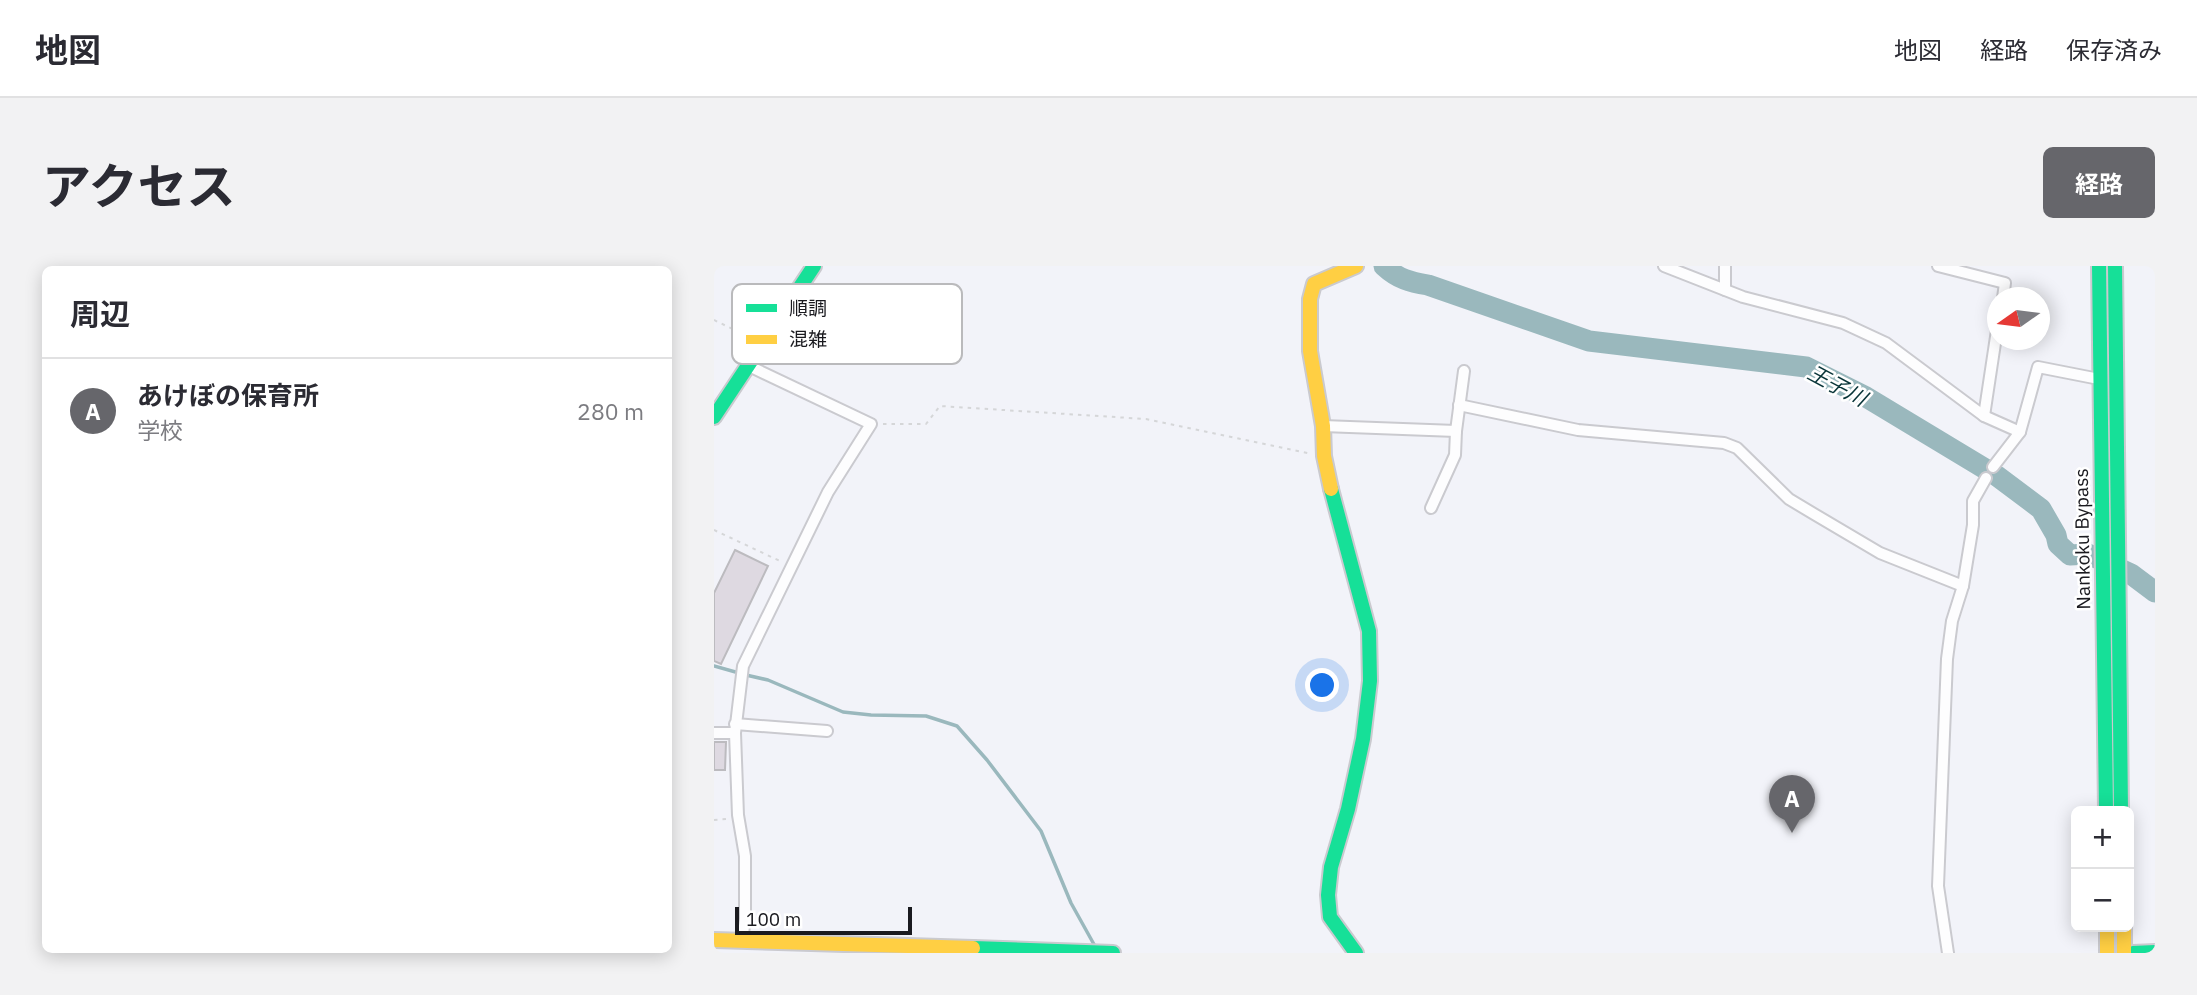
<!DOCTYPE html>
<html lang="ja">
<meta charset="utf-8">
<style>
:root{--surface:#fff;--page:#f2f2f3;--text:#2b2b33;--muted:#7c7c81;--line:#e1e1e2;--accent:#66666b}
body{margin:0;font-family:"IBM Plex Sans","Noto Sans JP",sans-serif;background:var(--page);color:var(--text)}
.controls{position:absolute;right:21px;bottom:21px;display:grid;overflow:hidden;border-radius:10px;box-shadow:0 4px 18px #0003}
.controls button{width:63px;height:63px;display:grid;place-items:center;padding:0;border:0;border-bottom:2px solid var(--line);background:var(--surface);color:var(--text);font:35px sans-serif}
.compass{position:absolute;left:1273px;top:21px;width:63px;height:63px;border-radius:50%;background:var(--surface);box-shadow:0 4px 18px #0003;rotate:256deg}
.scale{position:absolute;left:21px;bottom:18px;width:177px;box-sizing:border-box;padding-left:7px;border:4px solid #1a1a1f;border-top:0;font-size:19px;line-height:24px;white-space:nowrap;color:#1a1a1f;-webkit-text-stroke:5px #fff;paint-order:stroke}
.you{position:absolute;left:609px;top:420px;width:24px;height:24px;margin:-18px;border:5px solid #fff;border-radius:50%;background:#1a73e8;box-shadow:0 0 0 10px #1a73e833}
.badge{display:grid;place-items:center;width:46px;height:46px;border-radius:50%;background:var(--accent);color:#fff;font-size:23px;font-weight:700}
.pin{position:absolute;translate:-50% -58px;filter:drop-shadow(0 2px 4px #0008)}
.pin::after{content:'';position:absolute;top:37px;width:24px;height:21px;background:inherit;clip-path:polygon(0 0,100% 0,50% 100%)}
.list{margin:0;padding:0;list-style:none}
h2{display:flex;justify-content:space-between;align-items:center;height:91px;margin:0;padding:0 28px;font-size:30px}
h2 small{font-size:23px;font-weight:400;color:var(--muted)}
.list li{display:grid;grid-template-columns:46px 1fr auto;gap:21px;align-items:center;box-sizing:border-box;height:105px;padding:0 28px;border-top:2px solid var(--line)}
.list b{display:block;font-size:26px;white-space:nowrap}
.list p{margin:0;font-size:23px;white-space:nowrap;color:var(--muted)}
.list em{font-size:23px;font-style:normal;color:var(--muted)}
.map{position:relative;flex:none;width:1441px;height:687px;overflow:hidden;border-radius:10px}
header{display:flex;align-items:center;gap:42px;box-sizing:border-box;height:98px;padding:0 35px;background:var(--surface);border-bottom:2px solid var(--line)}
header strong{font-size:33px}
nav{display:flex;gap:38px;margin-inline-start:auto;font-size:24px}
.intro{display:flex;align-items:center;justify-content:space-between;box-sizing:border-box;height:168px;padding:0 42px}
h1{margin:0;font-size:49px}
.button{padding:18px 32px;border-radius:10px;background:var(--accent);color:#fff;font-size:24px;font-weight:700}
main{display:flex;gap:42px;padding:0 42px}
aside{flex:1;background:var(--surface);border-radius:10px;box-shadow:0 4px 18px #0003}
.map>svg:first-child{display:block}
</style>
<header>
<strong>地図</strong>
<nav><a>地図</a><a>経路</a><a>保存済み</a></nav>
</header>
<div class="intro"><h1>アクセス</h1><a class="button">経路</a></div>
<main>
<aside>
<h2>周辺<small></small></h2>
<ul class="list">
<li><span class="badge">A</span><div><b>あけぼの保育所</b><p>学校</p></div><em>280 m</em></li>
</ul>
</aside>
<div class="map">
<svg width="1441" height="687" viewBox="0 0 1441 687">
<rect width="100%" height="100%" fill="#f2f3f9"/>
<g fill="none" stroke-linecap="round" stroke-linejoin="round">
<g stroke="#9ab8bd" stroke-width="3.5">
<polyline points="0,400 25,407"/>
<polyline points="32,409 54,414 129,446 157,449 212,450 243,460 273,494 327,565 357,637 382,682"/>
</g>
<path stroke="#9ab8bd" stroke-width="21" d="M670,0C684,13 696,16 714,19L875,75L1092,101L1152,131L1283,210L1327,243L1342,269L1344,278L1356,289L1374,288L1417,308L1441,326"/>
</g>
<g fill="#ded9e1" stroke="#bcbbbf" stroke-width="2">
<polygon points="21,284 54,300 7,398 0,395 0,327"/>
<polygon points="0,476 12,476 11,504 0,504"/>
</g>
<g fill="none" stroke-linecap="round" stroke-linejoin="round">
<defs>
<g id="street">
<polyline points="950,0 1029,31 1129,57 1172,77 1270,150 1306,166"/>
<polyline points="1011,0 1011,24"/>
<polyline points="1224,0 1291,17 1289,32"/>
<polyline points="745,139 864,164 1010,177 1023,182 1075,233 1100,248 1166,287 1249,320"/>
<polyline points="1270,150 1283,64"/>
<polyline points="609,160 742,165"/>
<polyline points="1279,201 1306,166 1324,101 1385,113"/>
<polyline points="717,242 741,189 742,165 750,105"/>
<polyline points="21,458 113,465"/>
<polyline points="0,467 21,467"/>
<polyline points="28,675 31,653 31,590 24,549 21,467 29,400 114,226 157,158 35,100"/>
<polyline points="1234,687 1224,620 1233,393 1238,355 1249,320 1259,259 1259,235 1272,212"/>
</g>
<g id="fast">
<polyline points="1385,0 1392,545"/>
<polyline points="1401,0 1407,545"/>
<polyline points="0,151 100,0"/>
<polyline points="617,223 655,365 656,415 649,473 634,543 617,601 614,629 616,651 642,687"/>
<polyline points="259,682 399,687"/>
<polyline points="1419,687 1441,686"/>
</g>
<g id="slow">
<polyline points="617,223 610,190 609,160 596,85 596,33 600,18 642,0"/>
<polyline points="1393,661 1393,687"/>
<polyline points="1410,661 1410,687"/>
<polyline points="0,674 259,682"/>
</g>
</defs>
<use href="#street" stroke="#cacacf" stroke-width="14"/>
<use href="#fast" stroke="#cacacf" stroke-width="18"/>
<use href="#slow" stroke="#cacacf" stroke-width="18"/>
<g stroke="#d5d6d8" stroke-width="2" stroke-dasharray="3.5 5" stroke-linecap="butt">
<polyline points="0,54 37,72"/>
<polyline points="169,158 212,158 226,140 432,153 598,188"/>
<polyline points="0,264 66,295"/>
<polyline points="0,554 13,553"/>
</g>
<use href="#street" stroke="#fdfdfe" stroke-width="10"/>
<use href="#fast" stroke="#16e098" stroke-width="14"/>
<use href="#slow" stroke="#ffcf43" stroke-width="14"/>
</g>
<g text-anchor="middle" stroke-width="5" stroke-linejoin="round" paint-order="stroke">
<g font-size="19" fill="#1a1a1f" stroke="#fff">
<text transform="translate(1368 273) rotate(-91)" y="7">Nankoku Bypass</text>
</g>
<g font-size="21" font-style="italic" fill="#083438" stroke="#fff">
<text transform="translate(1123 120) rotate(28)" y="7">王子川</text>
</g>
</g>
<rect x="18" y="18" width="230" height="80" rx="10" fill="#fff" stroke="#bababc" stroke-width="2"/>
<rect x="32" y="38" width="31" height="8" fill="#16e098"/>
<rect x="32" y="69" width="31" height="9" fill="#ffcf43"/>
<g font-size="19" fill="#1a1a1f">
<text x="75" y="49">順調</text>
<text x="75" y="80">混雑</text>
</g>
</svg>
<div class="controls">
<button>+</button>
<button>−</button>
</div>
<svg class="compass" viewBox="-18 -18 36 36"><path d="M0-13l5 13h-10z" fill="#e53935"/><path d="M0 13l5-13h-10z" fill="#7c7c81"/></svg>
<div class="scale">100 m</div>
<div class="you"></div>
<div class="pin badge" style="left:1078px;top:567px">A</div>
</div>
</main>
